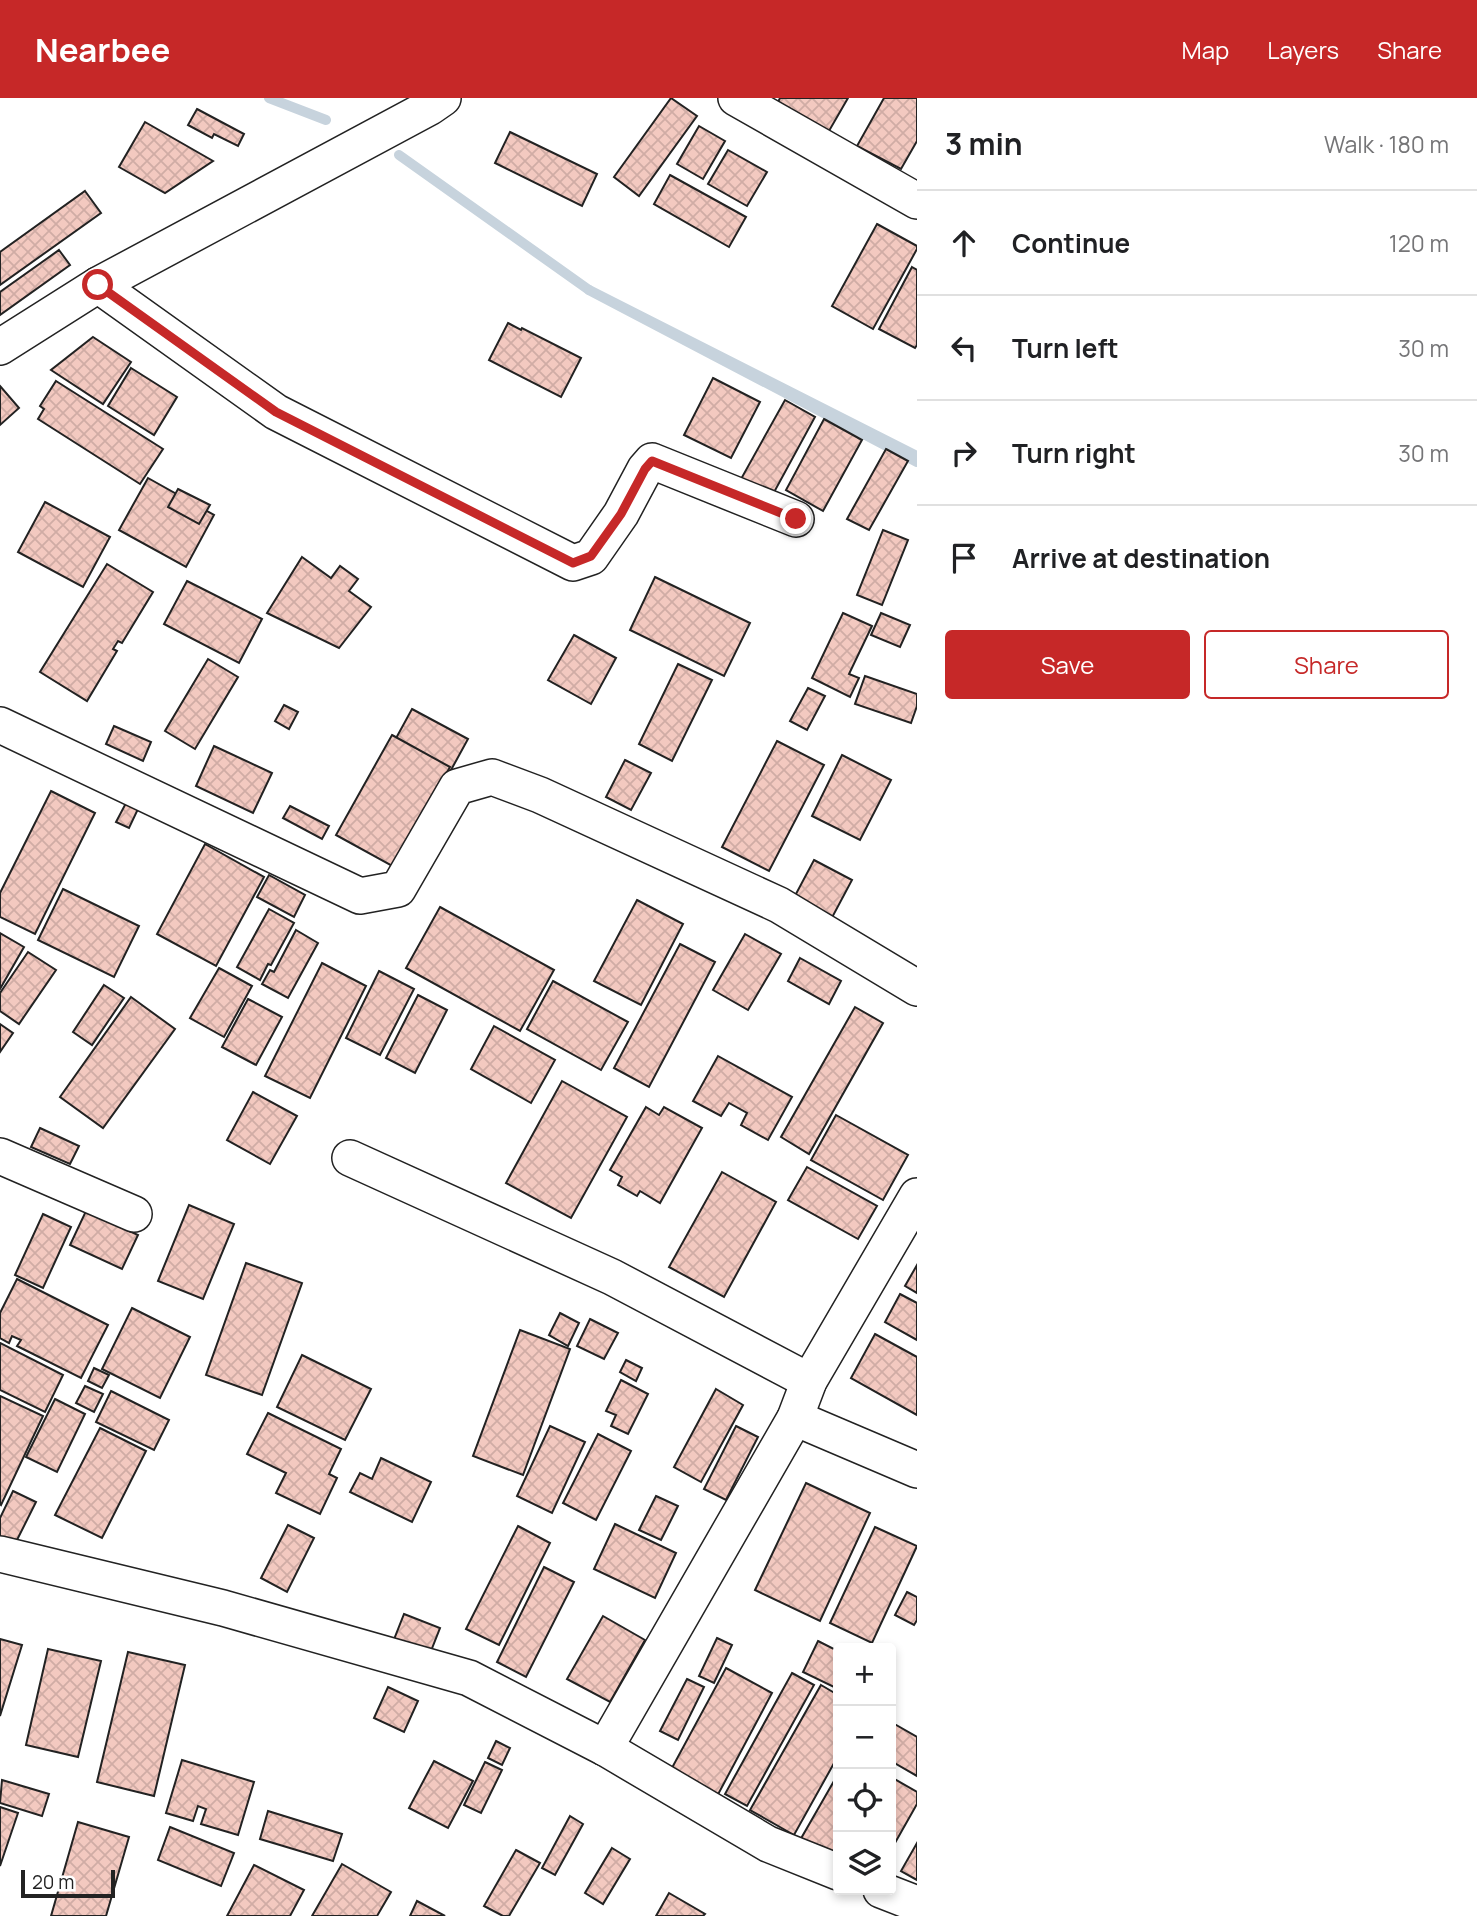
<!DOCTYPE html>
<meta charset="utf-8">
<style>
:root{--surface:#fff;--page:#f6f6f6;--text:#202124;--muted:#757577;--line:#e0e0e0;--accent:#c62828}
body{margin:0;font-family:Manrope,sans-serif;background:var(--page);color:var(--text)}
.controls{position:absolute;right:21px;bottom:21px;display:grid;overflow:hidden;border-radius:7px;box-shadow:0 4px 10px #0003}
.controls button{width:63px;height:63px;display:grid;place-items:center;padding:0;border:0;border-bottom:2px solid var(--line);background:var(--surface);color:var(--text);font:35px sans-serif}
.scale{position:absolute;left:21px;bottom:18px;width:94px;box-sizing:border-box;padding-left:7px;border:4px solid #222;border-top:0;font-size:19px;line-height:24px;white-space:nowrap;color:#222;-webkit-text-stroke:5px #fff;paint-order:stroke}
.stop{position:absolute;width:21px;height:21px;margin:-16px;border:5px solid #c62828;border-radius:50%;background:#fff}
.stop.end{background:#c62828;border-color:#fff;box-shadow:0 2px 7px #0008}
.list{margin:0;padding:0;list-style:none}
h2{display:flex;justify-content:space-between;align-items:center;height:91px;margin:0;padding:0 28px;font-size:30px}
h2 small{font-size:23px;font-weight:400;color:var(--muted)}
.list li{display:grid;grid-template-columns:46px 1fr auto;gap:21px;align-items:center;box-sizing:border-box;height:105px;padding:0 28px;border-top:2px solid var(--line)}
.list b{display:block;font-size:26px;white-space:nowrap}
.list em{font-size:23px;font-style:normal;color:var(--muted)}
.actions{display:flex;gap:14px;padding:21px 28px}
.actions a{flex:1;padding:16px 0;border:2px solid var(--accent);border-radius:7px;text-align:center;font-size:24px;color:var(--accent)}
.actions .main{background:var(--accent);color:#fff}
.icon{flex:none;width:38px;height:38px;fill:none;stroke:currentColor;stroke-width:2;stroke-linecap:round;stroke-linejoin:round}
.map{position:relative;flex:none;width:917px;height:1818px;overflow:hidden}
header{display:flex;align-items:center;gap:42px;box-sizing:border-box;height:98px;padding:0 35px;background:var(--accent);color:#fff}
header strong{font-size:33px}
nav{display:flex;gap:38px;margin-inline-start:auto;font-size:24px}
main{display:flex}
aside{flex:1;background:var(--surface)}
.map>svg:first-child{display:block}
</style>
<header>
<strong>Nearbee</strong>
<nav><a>Map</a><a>Layers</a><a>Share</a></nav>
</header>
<main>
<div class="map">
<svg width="917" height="1818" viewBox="0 0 917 1818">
<defs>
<pattern id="water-ripples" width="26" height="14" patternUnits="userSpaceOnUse" patternTransform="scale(1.75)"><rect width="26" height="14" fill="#c7d3dd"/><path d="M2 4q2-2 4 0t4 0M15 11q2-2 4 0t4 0" fill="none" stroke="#abb5bd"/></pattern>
<pattern id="building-cross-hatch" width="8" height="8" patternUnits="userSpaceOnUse" patternTransform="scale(1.75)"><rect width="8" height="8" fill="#f3c9c0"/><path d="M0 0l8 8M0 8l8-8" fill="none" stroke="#d0aca5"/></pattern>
</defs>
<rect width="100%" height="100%" fill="#fff"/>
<polygon fill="url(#water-ripples)" stroke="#6f6f6f" stroke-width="2" points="589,192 917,358 917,364"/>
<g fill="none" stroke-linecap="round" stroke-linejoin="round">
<g stroke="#c7d3dd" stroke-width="10">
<polyline points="269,0 326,22"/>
<polyline points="399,57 589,192"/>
<polyline points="917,358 589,192 917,364"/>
</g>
</g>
<g fill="url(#building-cross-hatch)" stroke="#222" stroke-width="2">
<polygon points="671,0 697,18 639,98 614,79"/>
<polygon points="780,0 848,0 829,33 778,4"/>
<polygon points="884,0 917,0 917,43 901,71 857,48"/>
<polygon points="197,11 244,36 238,48 214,36 212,40 188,27"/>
<polygon points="145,24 213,63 165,95 119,69"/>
<polygon points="699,28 725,43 703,81 677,66"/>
<polygon points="510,34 597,76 582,108 495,65"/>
<polygon points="728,52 767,74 747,108 708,86"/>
<polygon points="670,77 746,119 729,149 654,106"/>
<polygon points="85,93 101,115 0,187 0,154"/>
<polygon points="877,126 917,148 917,151 873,231 832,208"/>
<polygon points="59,152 70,167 0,217 0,194"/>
<polygon points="912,169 917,172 917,247 915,250 879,231"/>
<polygon points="508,225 521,232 522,230 581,260 561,299 489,262"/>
<polygon points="93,239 131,264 103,306 51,272"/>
<polygon points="131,270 177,299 154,337 108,308"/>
<polygon points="713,280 760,304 731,360 684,337"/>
<polygon points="56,283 163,351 140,386 38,321 44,311 40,308"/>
<polygon points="0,288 19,310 0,327"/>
<polygon points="785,302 815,319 772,398 741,381"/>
<polygon points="824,321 862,342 823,413 786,392"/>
<polygon points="886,351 908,363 869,432 847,421"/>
<polygon points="148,380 214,417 186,469 119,432"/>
<polygon points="178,391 210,407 199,426 168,409"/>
<polygon points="45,404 110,439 83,489 18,454"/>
<polygon points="883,432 908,442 882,507 857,497"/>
<polygon points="302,459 331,480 340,468 358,481 349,493 371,509 339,550 267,515"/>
<polygon points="107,466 153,494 122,545 118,543 113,551 117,553 87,603 40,574"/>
<polygon points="655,479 750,525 724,578 630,532"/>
<polygon points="187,483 262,521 239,565 164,526"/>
<polygon points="843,515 872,528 849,576 859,580 850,599 812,580"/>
<polygon points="881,515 910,527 900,549 871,537"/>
<polygon points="574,537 616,560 591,606 548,582"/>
<polygon points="208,561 238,579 195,651 165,633"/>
<polygon points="678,566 712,582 672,663 639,646"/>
<polygon points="865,578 917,596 917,608 911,625 855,606"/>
<polygon points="808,590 825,598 807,632 790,623"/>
<polygon points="284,607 298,614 289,631 275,623"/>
<polygon points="412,611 468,641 411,745 355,715"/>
<polygon points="114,628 151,644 143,663 106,646"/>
<polygon points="392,637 450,669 394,769 336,737"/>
<polygon points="777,643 824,667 769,773 722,749"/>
<polygon points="214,648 272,675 253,715 196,688"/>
<polygon points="842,657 891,682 860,742 812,718"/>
<polygon points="625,662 651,675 631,712 606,699"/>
<polygon points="51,693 95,715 35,836 0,819 0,795"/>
<polygon points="126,705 138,711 129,730 116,724"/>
<polygon points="290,708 329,728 322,741 283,720"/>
<polygon points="205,746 264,779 216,868 157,836"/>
<polygon points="814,762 852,782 827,829 789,809"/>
<polygon points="269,777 305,797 294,819 257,799"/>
<polygon points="63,791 139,828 114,879 38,842"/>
<polygon points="637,802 683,826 641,907 594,883"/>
<polygon points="440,809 554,872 520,933 406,870"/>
<polygon points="269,811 294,825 271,867 268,866 260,882 237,869"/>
<polygon points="296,832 318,845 288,900 262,886 270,872 274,874"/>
<polygon points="0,835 24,849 0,891"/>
<polygon points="745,836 781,856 748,912 713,892"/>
<polygon points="680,846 715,864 649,989 614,970"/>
<polygon points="28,854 56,872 19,926 0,913 0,895"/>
<polygon points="800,860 841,883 829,906 788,883"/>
<polygon points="322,865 366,888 310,1000 265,978"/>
<polygon points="219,870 252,888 224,939 190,920"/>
<polygon points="379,873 414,891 380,957 346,940"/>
<polygon points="553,883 628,924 601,972 527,931"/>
<polygon points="104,887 124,900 92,947 73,934"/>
<polygon points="418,897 447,912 415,975 386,960"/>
<polygon points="131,899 175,931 103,1030 60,999"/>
<polygon points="248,901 282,919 256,967 222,949"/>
<polygon points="855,909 883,925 809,1056 781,1039"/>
<polygon points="0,926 13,935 0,954"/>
<polygon points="494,928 555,962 531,1005 471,971"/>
<polygon points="718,958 792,999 768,1042 741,1027 747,1015 729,1005 721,1018 693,1003"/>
<polygon points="562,983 627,1019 571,1120 506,1085"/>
<polygon points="253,994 297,1018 270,1066 227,1042"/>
<polygon points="646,1009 659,1017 664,1009 702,1030 660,1105 640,1093 637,1098 618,1087 622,1079 610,1072"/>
<polygon points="836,1017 908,1057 883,1102 811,1062"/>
<polygon points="40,1030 79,1048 70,1066 31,1049"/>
<polygon points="807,1069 877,1108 858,1141 788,1102"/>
<polygon points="722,1074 776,1104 724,1199 669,1169"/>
<polygon points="189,1107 234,1126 203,1201 158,1183"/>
<polygon points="86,1113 138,1137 122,1171 70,1147"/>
<polygon points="43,1116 71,1129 43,1190 15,1177"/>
<polygon points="246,1165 302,1185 262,1297 206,1277"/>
<polygon points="917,1167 917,1195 905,1188"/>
<polygon points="17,1181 108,1227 81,1280 17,1248 21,1242 12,1238 9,1245 0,1240 0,1215"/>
<polygon points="900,1196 917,1205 917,1242 885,1224"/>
<polygon points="132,1210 190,1239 160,1300 102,1271"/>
<polygon points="560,1215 579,1225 568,1248 549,1237"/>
<polygon points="590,1221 618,1235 604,1261 577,1248"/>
<polygon points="520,1232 570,1251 523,1377 473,1358"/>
<polygon points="875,1236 917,1259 917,1317 851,1280"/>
<polygon points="0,1245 63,1277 45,1314 0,1292"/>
<polygon points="302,1257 371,1291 345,1342 277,1309"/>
<polygon points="626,1262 642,1270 636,1283 620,1274"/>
<polygon points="94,1270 109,1277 102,1290 88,1283"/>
<polygon points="621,1282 648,1296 628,1336 611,1328 616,1317 606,1313"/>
<polygon points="85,1288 103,1296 94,1314 76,1305"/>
<polygon points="716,1291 743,1307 701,1384 674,1369"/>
<polygon points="111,1293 169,1322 154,1352 96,1324"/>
<polygon points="0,1298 43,1318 1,1407 0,1406"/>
<polygon points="55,1301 85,1316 57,1374 26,1359"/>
<polygon points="268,1315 341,1351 329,1376 337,1380 320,1416 276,1395 286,1375 247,1356"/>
<polygon points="550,1328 585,1344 552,1415 517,1398"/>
<polygon points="736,1328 758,1339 726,1402 704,1391"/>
<polygon points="100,1330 146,1353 102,1440 55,1417"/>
<polygon points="598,1336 631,1353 596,1422 563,1405"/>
<polygon points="381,1360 431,1384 412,1424 350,1394 360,1375 372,1381"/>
<polygon points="806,1385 870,1415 820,1523 755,1492"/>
<polygon points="13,1393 36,1404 14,1448 0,1441 0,1420"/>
<polygon points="656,1398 678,1408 661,1442 639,1432"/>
<polygon points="615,1426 676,1455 655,1500 594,1471"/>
<polygon points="288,1427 314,1440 287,1494 261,1480"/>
<polygon points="518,1428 550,1445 499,1547 466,1531"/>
<polygon points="875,1429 917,1448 872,1545 830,1525"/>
<polygon points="544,1469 574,1484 526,1579 497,1564"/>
<polygon points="907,1494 917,1499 917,1522 914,1527 895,1517"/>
<polygon points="404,1516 440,1530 429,1558 393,1544"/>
<polygon points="603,1518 645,1542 610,1604 567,1581"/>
<polygon points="717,1540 732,1547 714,1585 699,1578"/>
<polygon points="0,1541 22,1547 0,1618"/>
<polygon points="818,1543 838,1553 838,1591 803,1574"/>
<polygon points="48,1551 101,1563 78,1659 26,1647"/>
<polygon points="128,1554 185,1567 154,1698 97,1684"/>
<polygon points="726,1570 772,1595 714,1704 667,1679"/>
<polygon points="792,1575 814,1587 747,1708 725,1696"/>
<polygon points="687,1581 704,1589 678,1642 660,1633"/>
<polygon points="821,1587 838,1597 838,1658 794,1737 750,1712"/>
<polygon points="388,1589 418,1603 404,1634 374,1620"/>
<polygon points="891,1624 917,1639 917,1678 891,1663"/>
<polygon points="496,1643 510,1650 502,1667 488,1660"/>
<polygon points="182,1662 254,1684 238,1737 201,1726 206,1711 198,1708 193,1723 166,1715"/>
<polygon points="434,1663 473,1683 448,1730 409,1710"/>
<polygon points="485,1664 502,1672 481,1715 464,1707"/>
<polygon points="838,1676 838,1751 835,1756 821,1748 818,1755 799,1744"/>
<polygon points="891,1679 917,1694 917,1706 891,1752"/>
<polygon points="2,1682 49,1696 42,1718 0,1705"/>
<polygon points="0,1709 18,1715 0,1768"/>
<polygon points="268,1713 342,1736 333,1763 260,1741"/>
<polygon points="570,1718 583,1726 555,1777 542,1770"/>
<polygon points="78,1724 129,1739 106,1818 51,1818"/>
<polygon points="170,1729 234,1755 221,1788 158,1762"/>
<polygon points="917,1745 917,1782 901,1773"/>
<polygon points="612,1750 630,1761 603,1806 585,1795"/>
<polygon points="516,1752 540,1765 509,1818 503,1818 484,1808"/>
<polygon points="342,1766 391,1794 377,1818 312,1818"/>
<polygon points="254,1767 304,1792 290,1818 227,1818"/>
<polygon points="669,1795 705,1816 703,1818 656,1818"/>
<polygon points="417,1803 445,1818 410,1818"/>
</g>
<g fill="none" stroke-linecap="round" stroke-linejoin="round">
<defs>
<g id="minor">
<polyline points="736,0 917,103"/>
<polyline points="98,187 276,314 573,465 591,459 621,416 645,371 652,363 796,421"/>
<polyline points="0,249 98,187 430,9 443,0"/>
<polyline points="0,627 360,798 398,791 457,689 492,679 540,697 779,807 917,890"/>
<polyline points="0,1058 134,1116"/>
<polyline points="350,1060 612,1179 809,1283"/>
<polyline points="795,1320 917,1372"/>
<polyline points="0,1456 223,1510 469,1580 605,1650 768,1746 838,1774"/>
<polyline points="605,1650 795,1320 809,1283 917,1098"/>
<polyline points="881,1792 917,1806"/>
</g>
</defs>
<use href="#minor" stroke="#222" stroke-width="38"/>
<use href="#minor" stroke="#fff" stroke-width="35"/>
</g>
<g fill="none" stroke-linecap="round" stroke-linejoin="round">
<polyline stroke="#c62828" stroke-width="9" points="98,187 276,314 573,465 591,458 621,416 645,371 652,363 796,421"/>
</g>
</svg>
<div class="controls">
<button>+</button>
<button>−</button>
<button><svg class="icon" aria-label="locate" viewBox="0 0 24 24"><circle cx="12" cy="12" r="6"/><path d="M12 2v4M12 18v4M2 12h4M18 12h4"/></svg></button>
<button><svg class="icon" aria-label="layers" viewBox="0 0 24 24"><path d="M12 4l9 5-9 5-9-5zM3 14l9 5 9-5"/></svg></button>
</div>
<div class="scale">20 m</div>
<div class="stop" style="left:98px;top:187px"></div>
<div class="stop end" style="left:796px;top:421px"></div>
</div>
<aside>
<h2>3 min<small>Walk · 180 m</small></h2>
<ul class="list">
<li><svg class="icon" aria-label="ahead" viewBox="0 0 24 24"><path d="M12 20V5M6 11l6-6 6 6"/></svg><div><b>Continue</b></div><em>120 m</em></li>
<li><svg class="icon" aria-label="left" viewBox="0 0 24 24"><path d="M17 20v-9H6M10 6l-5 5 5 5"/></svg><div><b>Turn left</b></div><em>30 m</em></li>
<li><svg class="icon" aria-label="right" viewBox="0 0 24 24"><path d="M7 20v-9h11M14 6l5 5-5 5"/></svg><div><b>Turn right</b></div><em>30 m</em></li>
<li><svg class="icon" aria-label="arrive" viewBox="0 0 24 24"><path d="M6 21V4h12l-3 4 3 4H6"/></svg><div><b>Arrive at destination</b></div></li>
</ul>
<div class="actions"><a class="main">Save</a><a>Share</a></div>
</aside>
</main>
